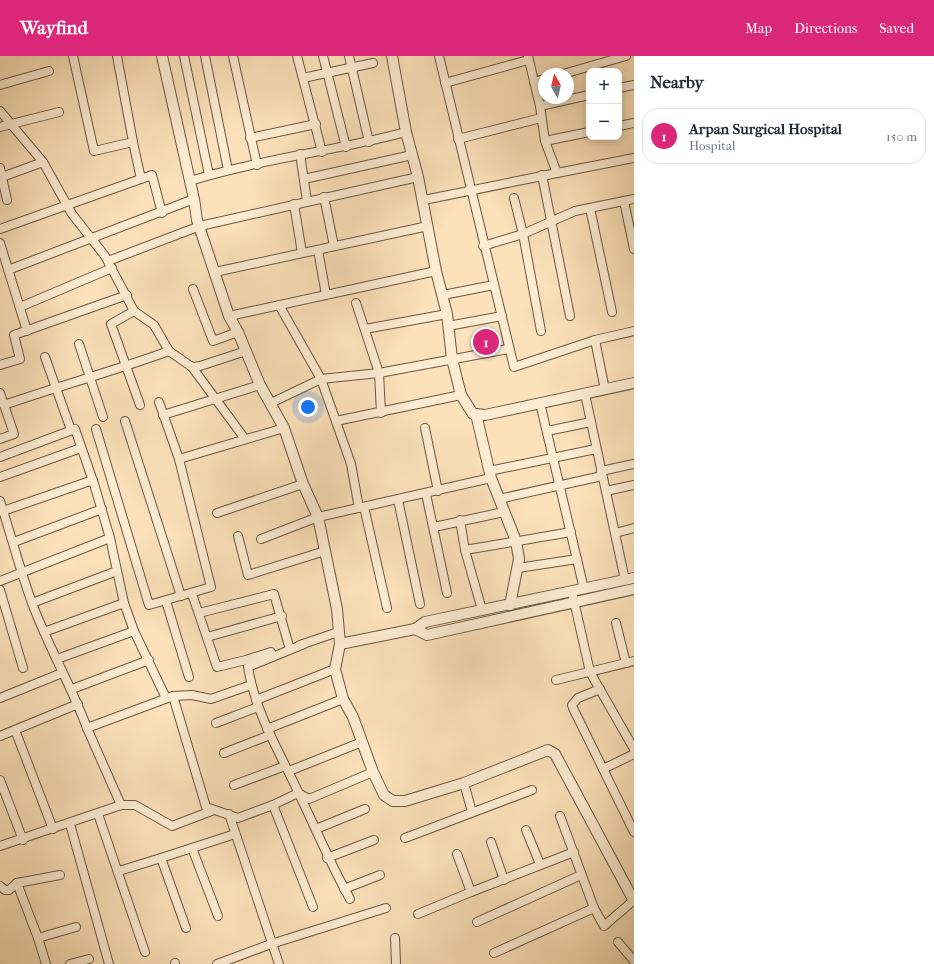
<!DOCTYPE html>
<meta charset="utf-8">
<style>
:root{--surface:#fff;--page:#f2f2f3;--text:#1f2937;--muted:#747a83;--line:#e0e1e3;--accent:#db2777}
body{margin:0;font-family:"IM FELL French Canon",serif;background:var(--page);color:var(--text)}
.controls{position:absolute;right:12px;top:12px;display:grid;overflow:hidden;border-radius:8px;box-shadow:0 2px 10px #0003}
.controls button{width:36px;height:36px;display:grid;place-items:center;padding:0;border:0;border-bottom:1px solid var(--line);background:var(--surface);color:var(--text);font:20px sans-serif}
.compass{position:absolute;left:538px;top:12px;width:36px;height:36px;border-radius:50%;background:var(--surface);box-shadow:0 2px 10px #0003;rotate:352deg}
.you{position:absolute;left:308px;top:351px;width:14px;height:14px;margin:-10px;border:3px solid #fff;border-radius:50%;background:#1a73e8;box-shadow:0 0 0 6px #1a73e833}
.badge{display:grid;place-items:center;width:26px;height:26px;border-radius:50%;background:var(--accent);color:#fff;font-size:13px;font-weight:700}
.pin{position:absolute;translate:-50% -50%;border:2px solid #fff;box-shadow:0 1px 4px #0006}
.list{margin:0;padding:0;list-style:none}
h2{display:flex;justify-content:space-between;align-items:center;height:52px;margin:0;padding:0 16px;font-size:17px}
h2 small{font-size:13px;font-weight:400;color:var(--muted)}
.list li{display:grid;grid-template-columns:26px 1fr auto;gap:12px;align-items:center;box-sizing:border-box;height:56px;margin:0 8px 8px;padding:0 8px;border:1px solid var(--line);border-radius:16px}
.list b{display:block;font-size:15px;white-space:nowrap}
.list p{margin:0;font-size:13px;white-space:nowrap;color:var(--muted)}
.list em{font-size:13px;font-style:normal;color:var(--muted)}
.map{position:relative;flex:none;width:634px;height:908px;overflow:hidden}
header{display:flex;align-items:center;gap:24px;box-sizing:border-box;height:56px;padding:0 20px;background:var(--accent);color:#fff}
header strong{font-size:19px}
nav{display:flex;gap:22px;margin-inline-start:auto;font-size:14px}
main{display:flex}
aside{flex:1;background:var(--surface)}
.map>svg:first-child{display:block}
</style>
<header>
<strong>Wayfind</strong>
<nav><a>Map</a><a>Directions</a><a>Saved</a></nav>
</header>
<main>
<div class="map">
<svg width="634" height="908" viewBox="0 0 634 908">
<rect width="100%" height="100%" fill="#fce1ba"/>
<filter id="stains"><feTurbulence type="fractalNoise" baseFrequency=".005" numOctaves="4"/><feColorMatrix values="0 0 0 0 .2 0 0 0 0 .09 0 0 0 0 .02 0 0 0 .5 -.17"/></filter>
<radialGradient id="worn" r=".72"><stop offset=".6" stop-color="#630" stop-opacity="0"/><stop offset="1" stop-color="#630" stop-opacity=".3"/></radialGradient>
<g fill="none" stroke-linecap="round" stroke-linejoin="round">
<defs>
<g id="minor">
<polyline points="73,0 94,95 133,86 117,0"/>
<polyline points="184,0 209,119"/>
<polyline points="205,0 228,114"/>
<polyline points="233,0 257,109"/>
<polyline points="297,0 322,96"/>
<polyline points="323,0 346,91"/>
<polyline points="349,0 369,86"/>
<polyline points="439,0 514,311 595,284 634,275"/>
<polyline points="563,18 626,0"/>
<polyline points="303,22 373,7"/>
<polyline points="534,26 544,23"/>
<polyline points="445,27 528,4"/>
<polyline points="0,29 49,15"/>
<polyline points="619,32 634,29"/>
<polyline points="540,50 589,39"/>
<polyline points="0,55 43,106 72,158 105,200 134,255"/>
<polyline points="619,70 634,67"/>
<polyline points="0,71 59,56"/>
<polyline points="250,82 316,68"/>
<polyline points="458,83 541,62"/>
<polyline points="545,85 589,76"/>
<polyline points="133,86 141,123"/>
<polyline points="300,98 307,145"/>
<polyline points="0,112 7,144"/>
<polyline points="557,117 634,102"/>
<polyline points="542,119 570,260"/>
<polyline points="2,121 43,106"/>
<polyline points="304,123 412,99"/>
<path d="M190,125C261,103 335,95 406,76"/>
<polyline points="324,141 334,190"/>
<polyline points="514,142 523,178 541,275"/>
<polyline points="424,144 557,117 545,85 540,50 528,0"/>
<polyline points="624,145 634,193"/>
<polyline points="294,148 302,197"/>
<polyline points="590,152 612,256"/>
<polyline points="0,173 152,119 162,157"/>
<polyline points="0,187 27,275"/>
<polyline points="483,190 523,178 575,155 634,143"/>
<polyline points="318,194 326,239"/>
<polyline points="108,205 200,170 418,121"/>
<polyline points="8,214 194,143"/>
<polyline points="215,216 428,170"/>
<polyline points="193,233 213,285 238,276"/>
<polyline points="443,239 494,229"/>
<polyline points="356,247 379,317 381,357"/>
<polyline points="279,249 321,323 351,408 359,452"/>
<polyline points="20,251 112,212"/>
<polyline points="229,260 436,215"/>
<polyline points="448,270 502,260"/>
<polyline points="365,273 447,258"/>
<polyline points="595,284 605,334"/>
<polyline points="79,288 103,361"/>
<polyline points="45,301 71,374"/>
<polyline points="0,309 20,303 14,279 127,239"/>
<polyline points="192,311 245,383"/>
<polyline points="0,337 14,378 0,383"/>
<polyline points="585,338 625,524"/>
<polyline points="271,347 321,323 379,317 508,293"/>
<polyline points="540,347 584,533"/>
<path d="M4,349C59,330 114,315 169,295L192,311L200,310L246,295"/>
<polyline points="140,349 111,268 134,255 154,269 169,295"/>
<polyline points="163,359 260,329"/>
<polyline points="125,365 181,540"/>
<polyline points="336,365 461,339"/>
<polyline points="425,372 438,435"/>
<polyline points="96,373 149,549 211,531 179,403 159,346"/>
<polyline points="547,375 591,366"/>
<polyline points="0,401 75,373 94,428 110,482 124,547 134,575 166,642"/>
<polyline points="179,403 284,372"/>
<polyline points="489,415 596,393"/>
<polyline points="601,415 634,408"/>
<polyline points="0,421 81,392"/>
<polyline points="606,435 634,429"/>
<polyline points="426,438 447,537"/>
<polyline points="499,443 602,420"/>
<polyline points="398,444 420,548"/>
<path d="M0,445C11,479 20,514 32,547C48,590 71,629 87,672L173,640L192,639L211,643L251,629"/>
<polyline points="364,451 387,552"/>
<polyline points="3,455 93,424"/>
<polyline points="217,457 303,428"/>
<polyline points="460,464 465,494 482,554"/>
<polyline points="434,471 504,456"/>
<polyline points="615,477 634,472"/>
<polyline points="238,480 248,519 325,495"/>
<polyline points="261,483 318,461 491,422"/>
<polyline points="14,486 102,453"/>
<polyline points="465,494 571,476"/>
<polyline points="518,512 577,503"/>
<polyline points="0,525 110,482"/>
<polyline points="0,534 23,612"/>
<polyline points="572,536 590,616 634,693"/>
<polyline points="192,538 217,611 246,604 271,596"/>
<polyline points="166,545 189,621"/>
<polyline points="32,547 117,515"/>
<polyline points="199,557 274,538 289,590"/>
<polyline points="616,567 626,607"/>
<polyline points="44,576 124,547"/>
<polyline points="207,581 282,560"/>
<path d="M304,588L248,611C254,649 272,683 289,717C310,759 327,802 350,843"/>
<polyline points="300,589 338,576"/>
<polyline points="57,603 134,575"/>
<polyline points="556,624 634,605"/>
<polyline points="72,633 149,604"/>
<polyline points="600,633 578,642 572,649 573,652 634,776"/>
<polyline points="173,640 206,751 238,762 273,749 298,737 309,743 373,716"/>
<polyline points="0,642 62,617"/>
<polyline points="256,644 335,613"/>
<polyline points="216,667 258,651"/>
<polyline points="87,672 121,749"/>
<polyline points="267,673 343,643"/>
<polyline points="15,674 53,773"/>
<polyline points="0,680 78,648"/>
<polyline points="224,697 270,679"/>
<polyline points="603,713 634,698"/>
<polyline points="289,715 362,686"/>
<polyline points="0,724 23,784"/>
<polyline points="464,727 472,756"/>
<polyline points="234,729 285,710"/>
<polyline points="273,749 313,851"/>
<polyline points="98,758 145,896"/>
<polyline points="229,758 279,908"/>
<polyline points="560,760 594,852 604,870 634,844"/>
<polyline points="70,768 109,908"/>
<polyline points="316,773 365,753"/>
<polyline points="526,774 540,808"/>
<polyline points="405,782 532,734"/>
<polyline points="491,786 504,824"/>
<polyline points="0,790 121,749 135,749 172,770 214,754"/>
<polyline points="192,792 218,860"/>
<polyline points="457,798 471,836 574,796"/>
<polyline points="327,802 374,784"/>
<polyline points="119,815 161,802"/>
<polyline points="17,827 38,882 46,908"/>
<polyline points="0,830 5,834 9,834 17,827 60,819"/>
<polyline points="344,833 380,819"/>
<polyline points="418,858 471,836"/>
<polyline points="477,866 581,819"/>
<polyline points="186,872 161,802 235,778"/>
<polyline points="38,882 76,871"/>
<polyline points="395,882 396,908"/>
<polyline points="618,886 634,905"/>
<polyline points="494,897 594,852"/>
<polyline points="175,907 175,908"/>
<polyline points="70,908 89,903"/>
<polyline points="217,908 271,888 386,852"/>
</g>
<g id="tertiary">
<polyline points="162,0 194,143 197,164 229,260 238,276 260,329 284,372 303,428 318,461 337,553 340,588 335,613 343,643 353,661 373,716 384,739 393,745 405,745 464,727 548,694 555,698 634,845"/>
<polyline points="392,0 406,76 418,121 436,215 447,258 452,303 461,339 473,358 476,358 491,422 516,485 519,503 510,549"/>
<polyline points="476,358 485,359 634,327"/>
<polyline points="415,573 427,579 634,533"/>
<polyline points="340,588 415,573 425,566 634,522"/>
</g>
</defs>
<use href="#minor" stroke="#695844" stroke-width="10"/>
<use href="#tertiary" stroke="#695844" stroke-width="12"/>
<use href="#minor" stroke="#fdecd2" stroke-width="8"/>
<use href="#tertiary" stroke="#fdecd2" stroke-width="10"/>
</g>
<rect width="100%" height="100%" filter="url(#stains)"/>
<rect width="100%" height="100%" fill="url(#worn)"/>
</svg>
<div class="controls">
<button>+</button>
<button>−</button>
</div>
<svg class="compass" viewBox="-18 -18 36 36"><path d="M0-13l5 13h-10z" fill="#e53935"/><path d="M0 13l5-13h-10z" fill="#747a83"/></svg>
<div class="you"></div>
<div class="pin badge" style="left:486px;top:286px">1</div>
</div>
<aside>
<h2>Nearby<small></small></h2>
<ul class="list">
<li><span class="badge">1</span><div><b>Arpan Surgical Hospital</b><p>Hospital</p></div><em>150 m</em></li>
</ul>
</aside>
</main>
